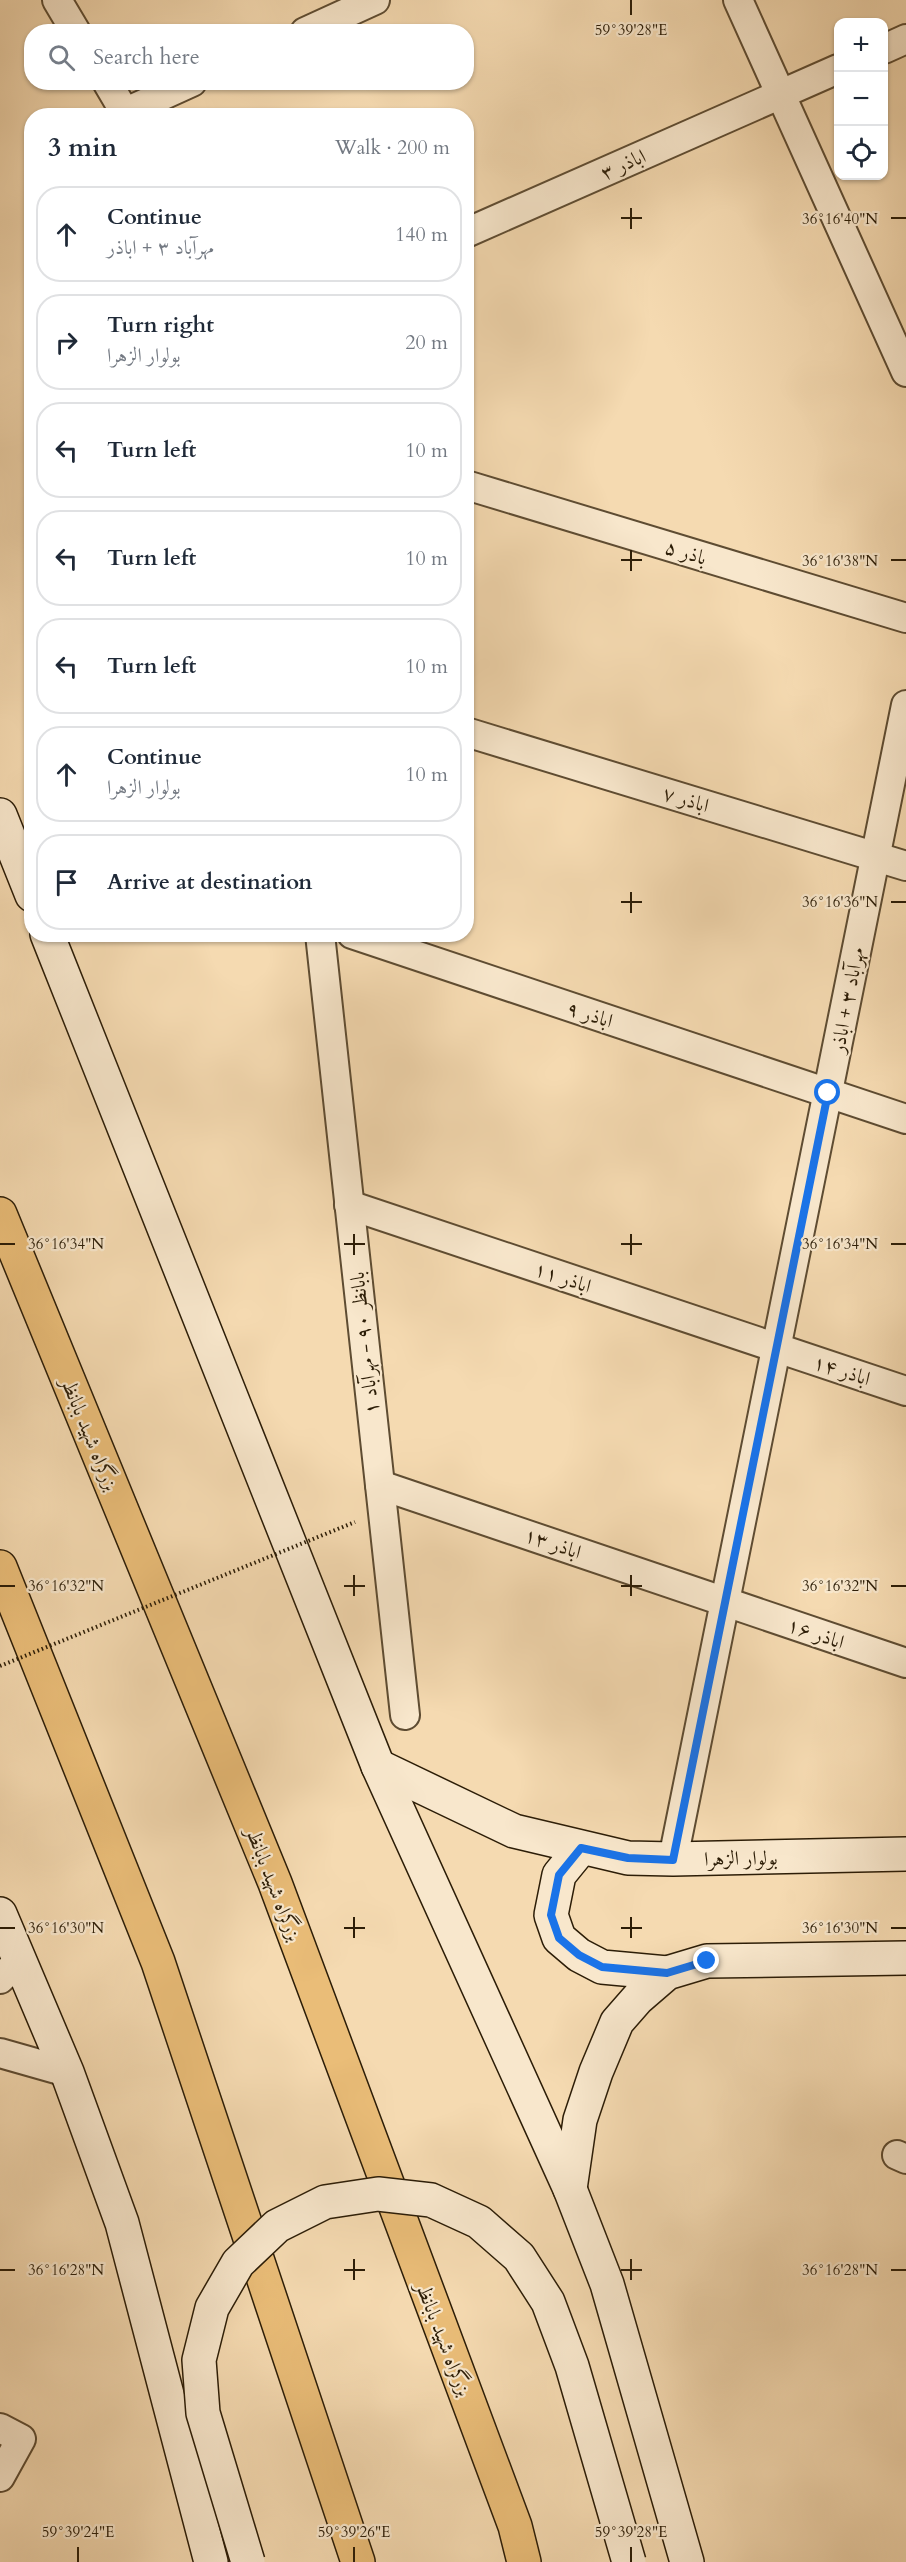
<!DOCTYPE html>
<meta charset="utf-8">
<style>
:root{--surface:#fff;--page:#f6f6f7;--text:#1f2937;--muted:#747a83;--line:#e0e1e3}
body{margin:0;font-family:Cardo,Amiri,serif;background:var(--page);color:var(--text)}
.controls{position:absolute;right:18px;top:18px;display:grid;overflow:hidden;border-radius:12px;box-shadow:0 2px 4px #0004}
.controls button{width:54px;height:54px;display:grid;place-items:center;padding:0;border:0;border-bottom:2px solid var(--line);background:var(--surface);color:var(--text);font:30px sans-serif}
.stop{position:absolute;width:18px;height:18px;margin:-14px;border:4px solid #1a73e8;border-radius:50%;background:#fff}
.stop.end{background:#1a73e8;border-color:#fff;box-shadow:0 2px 6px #0008}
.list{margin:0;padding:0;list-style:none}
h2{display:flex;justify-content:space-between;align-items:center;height:78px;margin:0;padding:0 24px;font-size:26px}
h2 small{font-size:20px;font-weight:400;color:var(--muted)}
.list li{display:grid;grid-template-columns:39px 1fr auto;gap:18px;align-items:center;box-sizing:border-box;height:96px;margin:0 12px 12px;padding:0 12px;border:2px solid var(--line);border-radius:24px}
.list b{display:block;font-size:22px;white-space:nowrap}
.list p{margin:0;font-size:20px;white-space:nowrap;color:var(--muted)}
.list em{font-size:20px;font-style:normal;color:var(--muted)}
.icon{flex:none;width:33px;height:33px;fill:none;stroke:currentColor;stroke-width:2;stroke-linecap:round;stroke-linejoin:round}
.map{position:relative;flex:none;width:906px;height:2562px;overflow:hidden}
.search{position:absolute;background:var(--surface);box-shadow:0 2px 4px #0004;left:24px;top:24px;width:450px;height:66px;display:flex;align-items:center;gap:15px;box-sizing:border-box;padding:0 21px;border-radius:24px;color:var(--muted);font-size:22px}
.panel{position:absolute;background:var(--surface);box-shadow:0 2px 4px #0004;left:24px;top:108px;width:450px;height:834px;border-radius:24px}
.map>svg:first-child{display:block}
</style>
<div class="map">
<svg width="906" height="2562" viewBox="0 0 906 2562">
<rect width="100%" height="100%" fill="#f5dab1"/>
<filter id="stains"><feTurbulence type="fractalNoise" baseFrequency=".00333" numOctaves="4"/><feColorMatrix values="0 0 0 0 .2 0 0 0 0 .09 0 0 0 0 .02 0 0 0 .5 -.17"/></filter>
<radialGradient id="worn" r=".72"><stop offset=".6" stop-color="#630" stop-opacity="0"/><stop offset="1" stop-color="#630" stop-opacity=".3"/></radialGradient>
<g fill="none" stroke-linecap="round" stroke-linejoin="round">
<defs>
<g id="street">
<polyline points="57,0 76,32"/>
<polyline points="738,0 906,372"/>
<polyline points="305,32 375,0"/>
<polyline points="884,49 906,39"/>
<polyline points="107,82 127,116"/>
<polyline points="126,112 192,82"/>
<polyline points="466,233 838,69"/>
<polyline points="466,485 906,618"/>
<polyline points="466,732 906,866"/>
<polyline points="320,934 405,1715"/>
<polyline points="352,934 906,1119"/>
<polyline points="349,1205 906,1391"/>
<polyline points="380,1485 906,1663"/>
<polyline points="673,1859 906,705"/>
<polyline points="0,1979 20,1960"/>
<polyline points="0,2053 67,2072"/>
<polyline points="897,2155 906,2159"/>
<polyline points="0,2428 21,2439 0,2477"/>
</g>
<g id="secondary">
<polyline points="0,815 32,895"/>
<polyline points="47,934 378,1766 570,2189 607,2284 687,2562"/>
<polyline points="378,1766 514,1831 628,1858 673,1859 906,1854"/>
<polyline points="581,1848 559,1875 551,1915 559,1938 579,1955 602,1967 667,1973"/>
<polyline points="0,1914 67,2072 122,2223 211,2562"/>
<polyline points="570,2189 580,2120 596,2072 617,2022 638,1998 667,1973 707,1961 906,1958"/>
</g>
<g id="highway">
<polyline points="0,1214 275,1883 515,2526 524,2562"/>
<polyline points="0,1567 158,1962 358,2562"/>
</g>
</defs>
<use href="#street" stroke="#5e4c32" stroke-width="32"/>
<use href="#secondary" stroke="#2c1d07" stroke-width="36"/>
<use href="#highway" stroke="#2c1d07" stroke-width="36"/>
<use href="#street" stroke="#f8e7cc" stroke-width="28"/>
<use href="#secondary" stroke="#f8e7cc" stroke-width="33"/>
<use href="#highway" stroke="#eabd78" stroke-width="33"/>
<defs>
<polyline id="secondary-bridge" points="248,2562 203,2413 199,2360 212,2308 238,2263 277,2226 325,2202 378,2194 431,2200 479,2222 519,2257 548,2302 572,2366 629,2562"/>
</defs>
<use href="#secondary-bridge" stroke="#2c1d07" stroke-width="36" stroke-linecap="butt"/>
<polyline stroke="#2c1d07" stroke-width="4" stroke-dasharray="1.5 3" stroke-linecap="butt" points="0,1666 355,1522"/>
<use href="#secondary-bridge" stroke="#f8e7cc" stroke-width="33"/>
</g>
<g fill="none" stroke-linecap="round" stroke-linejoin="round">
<polyline stroke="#1a73e8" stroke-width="8" points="707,1961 667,1973 602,1967 579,1955 559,1938 551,1915 559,1875 581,1848 628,1858 673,1860 828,1093"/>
</g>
<path fill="none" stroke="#2c1d07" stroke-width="2" d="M631,0V15M631,208V229M621,218H642M891,218H906M631,550V571M621,560H642M891,560H906M631,892V913M621,902H642M891,902H906M354,1234V1255M631,1234V1255M0,1244H15M344,1244H365M621,1244H642M891,1244H906M354,1575V1596M631,1575V1596M0,1586H15M344,1586H365M621,1586H642M891,1586H906M354,1917V1938M631,1917V1938M0,1928H15M344,1928H365M621,1928H642M891,1928H906M354,2259V2280M631,2259V2280M0,2270H15M344,2270H365M621,2270H642M891,2270H906M78,2547V2562M354,2547V2562M631,2547V2562"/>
<g text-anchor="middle" stroke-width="4.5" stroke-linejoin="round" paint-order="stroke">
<g font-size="20" fill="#2c1d07" stroke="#f8e7cc">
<text transform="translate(623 164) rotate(-24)" y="7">اباذر ۳</text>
<text transform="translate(686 552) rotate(17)" y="7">باذر ۵</text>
<text transform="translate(686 799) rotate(17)" y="7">اباذر ۷</text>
<text transform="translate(847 1000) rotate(-79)" y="7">مهرآباد ۳ + اباذر</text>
<text transform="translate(590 1014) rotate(18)" y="7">اباذر ۹</text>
<text transform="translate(563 1277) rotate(19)" y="7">اباذر ۱۱</text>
<text transform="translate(364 1343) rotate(-96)" y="7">بابانظر ۹۰ - مهرآباد ۱</text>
<text transform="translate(842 1370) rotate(18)" y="7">اباذر ۱۴</text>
<text transform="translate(90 1434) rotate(68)" y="7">بزرگراه شهید بابانظر</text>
<text transform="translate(553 1543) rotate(19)" y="7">اباذر ۱۳</text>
<text transform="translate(816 1633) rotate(19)" y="7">اباذر ۱۶</text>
<text transform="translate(741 1858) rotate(-1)" y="7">بولوار الزهرا</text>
<text transform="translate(274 1884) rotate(69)" y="7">بزرگراه شهید بابانظر</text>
<text transform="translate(444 2339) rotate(69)" y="7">بزرگراه شهید بابانظر</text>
</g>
</g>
<g font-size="15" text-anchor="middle" fill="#2c1d07" stroke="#f8e7cc" stroke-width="4.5" stroke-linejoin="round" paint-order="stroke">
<text x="631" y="35">59°39'28"E</text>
<text x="840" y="224">36°16'40"N</text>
<text x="840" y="566">36°16'38"N</text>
<text x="840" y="907">36°16'36"N</text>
<text x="66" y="1249">36°16'34"N</text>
<text x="840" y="1249">36°16'34"N</text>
<text x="66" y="1591">36°16'32"N</text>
<text x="840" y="1591">36°16'32"N</text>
<text x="66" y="1933">36°16'30"N</text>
<text x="840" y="1933">36°16'30"N</text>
<text x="66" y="2275">36°16'28"N</text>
<text x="840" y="2275">36°16'28"N</text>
<text x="78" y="2537">59°39'24"E</text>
<text x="354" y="2537">59°39'26"E</text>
<text x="631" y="2537">59°39'28"E</text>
</g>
<rect width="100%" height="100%" filter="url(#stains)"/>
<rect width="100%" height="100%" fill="url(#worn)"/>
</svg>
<div class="controls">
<button>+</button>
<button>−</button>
<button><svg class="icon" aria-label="locate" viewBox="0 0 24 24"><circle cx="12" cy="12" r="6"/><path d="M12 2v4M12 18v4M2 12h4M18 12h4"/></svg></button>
</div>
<div class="stop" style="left:828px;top:1093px"></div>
<div class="stop end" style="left:707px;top:1961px"></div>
<div class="search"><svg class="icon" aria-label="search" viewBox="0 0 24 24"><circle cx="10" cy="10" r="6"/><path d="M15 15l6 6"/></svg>Search here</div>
<section class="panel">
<h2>3 min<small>Walk · 200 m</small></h2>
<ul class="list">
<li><svg class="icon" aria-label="ahead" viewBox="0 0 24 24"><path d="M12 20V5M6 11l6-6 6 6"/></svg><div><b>Continue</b><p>مهرآباد ۳ + اباذر</p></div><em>140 m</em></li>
<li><svg class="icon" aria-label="right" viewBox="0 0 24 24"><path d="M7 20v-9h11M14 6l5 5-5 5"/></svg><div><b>Turn right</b><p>بولوار الزهرا</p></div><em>20 m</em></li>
<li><svg class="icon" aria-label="left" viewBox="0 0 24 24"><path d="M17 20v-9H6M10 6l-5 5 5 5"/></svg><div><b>Turn left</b></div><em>10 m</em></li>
<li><svg class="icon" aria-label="left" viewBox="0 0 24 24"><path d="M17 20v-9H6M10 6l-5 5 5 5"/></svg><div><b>Turn left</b></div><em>10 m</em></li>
<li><svg class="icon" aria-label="left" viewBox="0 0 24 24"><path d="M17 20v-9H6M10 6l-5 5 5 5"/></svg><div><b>Turn left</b></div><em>10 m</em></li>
<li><svg class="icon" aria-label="ahead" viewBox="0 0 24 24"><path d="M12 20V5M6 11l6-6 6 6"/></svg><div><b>Continue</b><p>بولوار الزهرا</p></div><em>10 m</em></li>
<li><svg class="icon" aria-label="arrive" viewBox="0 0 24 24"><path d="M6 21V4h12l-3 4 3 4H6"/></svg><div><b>Arrive at destination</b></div></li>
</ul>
</section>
</div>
